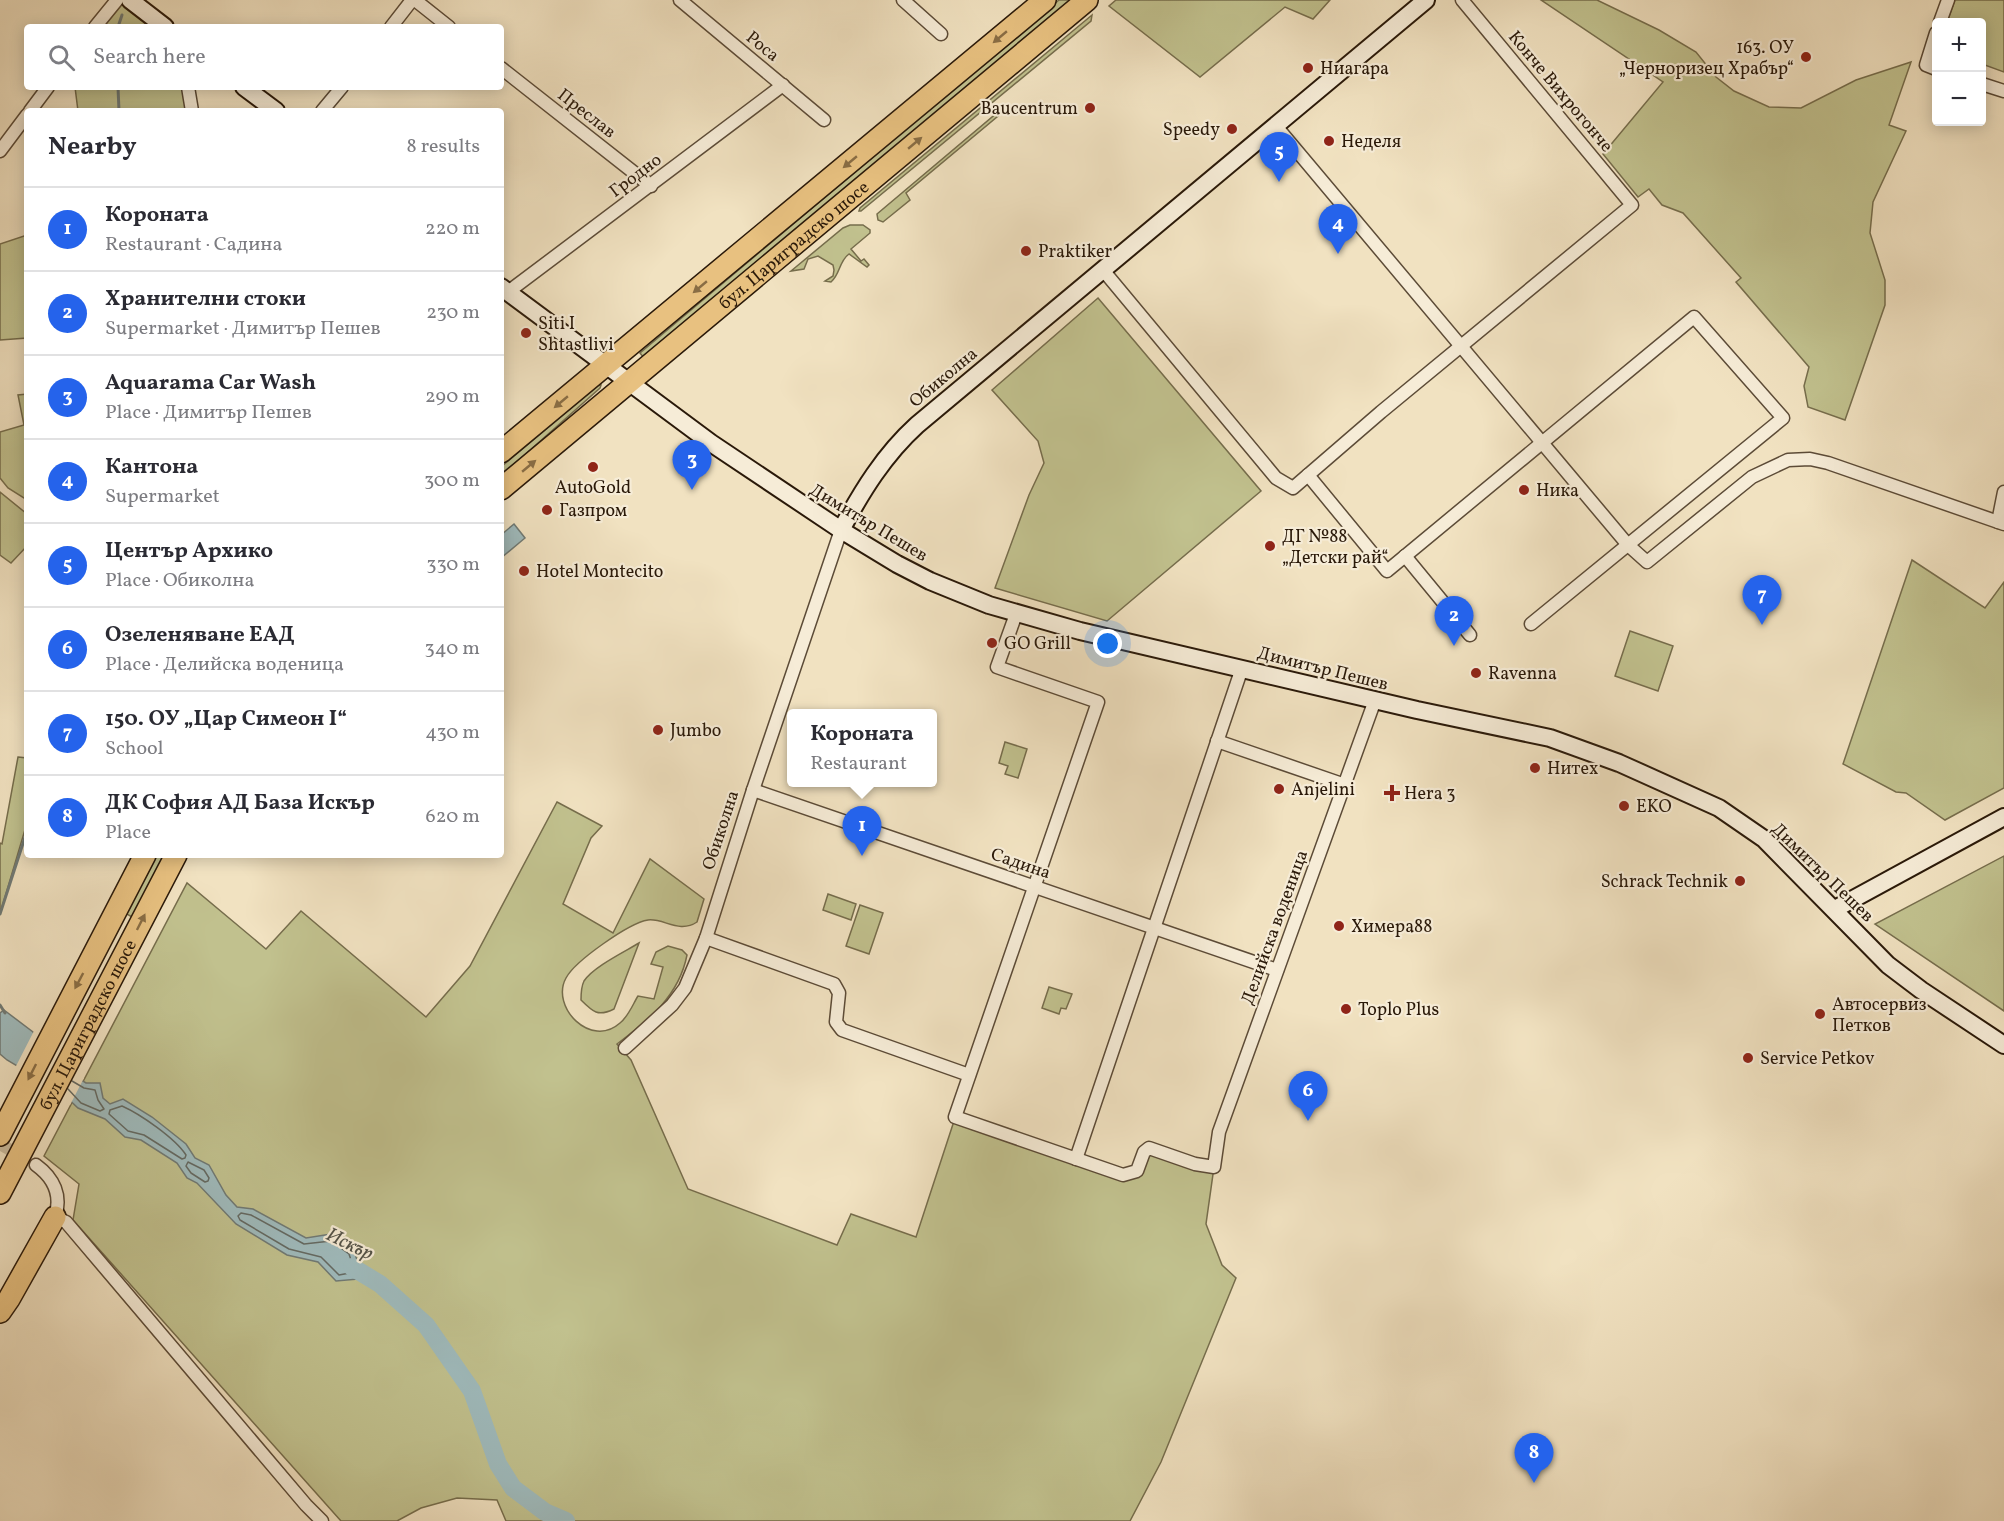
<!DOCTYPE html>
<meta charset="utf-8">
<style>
:root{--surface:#fff;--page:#f2f2f3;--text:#2b2b33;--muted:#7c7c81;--line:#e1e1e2;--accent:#2563eb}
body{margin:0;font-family:Vollkorn,serif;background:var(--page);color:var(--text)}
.controls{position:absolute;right:18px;top:18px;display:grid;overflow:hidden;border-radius:6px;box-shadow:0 3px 15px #0003}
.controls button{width:54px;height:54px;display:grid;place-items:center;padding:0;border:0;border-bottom:2px solid var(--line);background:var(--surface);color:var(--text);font:30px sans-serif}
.you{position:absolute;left:1108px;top:644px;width:21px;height:21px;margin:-15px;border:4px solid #fff;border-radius:50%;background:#1a73e8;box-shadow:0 0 0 9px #1a73e833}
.badge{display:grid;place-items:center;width:39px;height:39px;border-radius:50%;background:var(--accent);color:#fff;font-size:20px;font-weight:700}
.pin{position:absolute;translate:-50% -50px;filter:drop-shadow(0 2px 3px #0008)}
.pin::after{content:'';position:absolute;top:32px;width:21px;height:18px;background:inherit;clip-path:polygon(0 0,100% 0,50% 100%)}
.popup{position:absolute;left:787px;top:709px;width:150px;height:78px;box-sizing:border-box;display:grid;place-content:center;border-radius:6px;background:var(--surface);filter:drop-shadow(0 2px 4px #0005);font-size:20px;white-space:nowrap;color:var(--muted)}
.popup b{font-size:22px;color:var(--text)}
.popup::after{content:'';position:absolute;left:50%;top:100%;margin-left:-12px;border:12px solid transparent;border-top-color:var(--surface)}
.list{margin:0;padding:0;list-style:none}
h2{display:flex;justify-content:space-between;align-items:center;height:78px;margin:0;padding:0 24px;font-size:26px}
h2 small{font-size:20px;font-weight:400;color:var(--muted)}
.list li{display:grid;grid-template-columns:39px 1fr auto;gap:18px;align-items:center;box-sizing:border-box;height:84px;padding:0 24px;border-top:2px solid var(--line)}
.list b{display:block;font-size:22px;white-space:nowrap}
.list p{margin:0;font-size:20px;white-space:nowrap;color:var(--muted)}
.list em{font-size:20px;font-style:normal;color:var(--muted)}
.icon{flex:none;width:33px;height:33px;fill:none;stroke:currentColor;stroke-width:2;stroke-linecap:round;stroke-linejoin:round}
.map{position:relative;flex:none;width:2004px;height:1521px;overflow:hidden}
.search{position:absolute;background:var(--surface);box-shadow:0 3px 15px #0003;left:24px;top:24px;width:480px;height:66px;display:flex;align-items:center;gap:15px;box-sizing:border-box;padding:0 21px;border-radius:6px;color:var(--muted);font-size:22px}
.panel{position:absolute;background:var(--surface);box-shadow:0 3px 15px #0003;left:24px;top:108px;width:480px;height:750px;border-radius:6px}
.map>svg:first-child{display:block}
</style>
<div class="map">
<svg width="2004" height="1521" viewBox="0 0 2004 1521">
<rect width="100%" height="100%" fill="#f1e2c1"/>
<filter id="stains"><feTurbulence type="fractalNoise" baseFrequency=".00333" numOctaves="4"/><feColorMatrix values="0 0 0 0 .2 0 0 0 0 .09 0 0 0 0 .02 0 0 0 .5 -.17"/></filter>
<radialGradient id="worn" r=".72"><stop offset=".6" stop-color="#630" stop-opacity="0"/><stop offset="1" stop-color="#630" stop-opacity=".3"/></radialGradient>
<g fill="#c1c18e" stroke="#766d4c" stroke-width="1.5">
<polygon points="117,0 130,0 165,27 95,27"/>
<polygon points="1059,0 1074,0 644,358 640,353"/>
<polygon points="1116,0 1330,0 1313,19 1285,7 1200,77 1109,6"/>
<polygon points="1541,0 1597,0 1659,30 1696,52 1716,77 1734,91 1769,107 1801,108 1856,80 1911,62 1889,125 1906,131 1873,202 1870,233 1885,280 1885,305 1845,420 1808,407 1804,386 1809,367 1736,282 1741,278 1683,213 1662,205 1649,189 1638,197 1603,154 1663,82"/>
<polygon points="1955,0 2004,0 2004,72 1982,64 1982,22 1947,22"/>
<polygon points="1092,15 1091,21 861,211 859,211 860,208"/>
<polygon points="75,87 188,87 192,111 78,111"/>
<polygon points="1009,105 1015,107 1016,110 1014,111 1009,107 906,193 910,200 883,222 878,220 877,214 1004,107"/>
<path d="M850,225H863L870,230V233L851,249L861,261L864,259L869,265L867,267L849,254C839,261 840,275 831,282L825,281L833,276L834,270L833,265L818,256L808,259L804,269L791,271L843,228Z"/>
<polygon points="27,235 27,338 0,340 0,244"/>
<polygon points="1098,298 1261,491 1107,621 995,588 1029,495 1044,463 1038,441 992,390"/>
<polygon points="598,385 601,385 600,388 501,476 501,467"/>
<polygon points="27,394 27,500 8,488 0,478 0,432 24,425 18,395"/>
<polygon points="0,492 27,514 27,546 11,563 0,555"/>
<polygon points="1912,560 1985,608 2004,582 2004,788 1945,820 1906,793 1896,792 1843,764"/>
<polygon points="1630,631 1673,646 1658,691 1615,676"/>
<polygon points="1005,742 1027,749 1018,778 1005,774 1008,766 999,763"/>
<polygon points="18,757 27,758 27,823 0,914 0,843 2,844"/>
<path d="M557,802L602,826L591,838L563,904L613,933L650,859L704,899L697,922C679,934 664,918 648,920C629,923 575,961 566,978C550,1007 591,1049 620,1023C628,1017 633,1004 638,996L654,999L663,967L651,964L656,952L668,946L682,950L687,955C679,996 649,1020 617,1044L631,1060L688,1189L837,1245L851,1214L916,1237L955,1118L1123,1175L1137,1171L1144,1152L1214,1167L1206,1224L1222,1265L1236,1278L1161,1462L1130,1521H506L497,1500L457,1498L421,1508L397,1521H341L73,1220L79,1184L44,1156L187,883L266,949L301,911L426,1017L470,966Z"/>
<polygon points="156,855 165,855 132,917 125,913"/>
<polygon points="2004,856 2004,1011 1875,924"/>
<polygon points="828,894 856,904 851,920 823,910"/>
<polygon points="860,905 883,913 869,954 846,946"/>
<path d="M639,943L614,1009C598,1017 593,1012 581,1000C581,994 581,987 584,981C593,967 624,952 639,943Z"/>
<polygon points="1049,987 1072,994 1066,1009 1061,1008 1059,1014 1042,1008"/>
</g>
<g fill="#9fbbbd" stroke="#707a75" stroke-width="1.5">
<polygon points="514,524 525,538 501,558 501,535"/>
<polygon points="4,1010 33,1032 57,1065 86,1083 100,1083 103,1098 110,1104 123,1099 152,1117 186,1144 195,1158 209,1165 226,1195 237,1207 253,1209 306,1238 331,1234 354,1250 358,1264 371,1278 336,1281 318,1262 287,1255 236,1224 197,1183 187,1178 177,1163 141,1140 125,1137 105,1119 78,1108 61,1092 7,1060 0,1054 0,1013"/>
</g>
<polygon fill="#f1e2c1" points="35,1029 59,1063 84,1078 70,1105 60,1094 15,1068"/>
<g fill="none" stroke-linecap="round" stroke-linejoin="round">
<g stroke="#646a63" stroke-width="1.5">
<polyline points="68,1089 81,1103 100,1111 104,1109 98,1100 95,1090 84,1088 72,1081"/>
<path d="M122,1106C140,1114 175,1138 186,1155L185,1158L182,1159L144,1135L128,1131L109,1114L110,1110Z"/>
<polygon points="188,1162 204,1170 209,1178 208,1181 205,1182 191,1173 186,1166"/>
<polygon points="241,1213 251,1215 304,1244 331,1241 349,1254 355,1272 339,1275 321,1257 289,1249 240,1220 238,1216"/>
</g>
<g stroke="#707a75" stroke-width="3">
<polyline points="118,27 122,15"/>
<polyline points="118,87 119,111"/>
<polyline points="0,914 27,831"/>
<polyline points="0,1005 5,1013"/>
</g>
<polyline stroke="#9fbbbd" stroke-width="18" points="352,1267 380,1284 426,1325 472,1391 498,1464 513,1488 545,1512 566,1521"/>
<polyline stroke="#c9ba9c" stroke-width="12" stroke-dasharray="12 6" stroke-linecap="butt" points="0,1144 36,1165"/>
<defs>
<g id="street">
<polyline points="415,0 449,27"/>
<polyline points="680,0 824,120"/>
<polyline points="903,0 941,34"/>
<polyline points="1940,22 1948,0"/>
<polyline points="95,27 117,0"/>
<polyline points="391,27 412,0"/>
<polyline points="1936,33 1926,65 1936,69"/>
<polyline points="501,68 651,186"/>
<polyline points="1982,84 2004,91"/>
<polyline points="188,87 192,111"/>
<polyline points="30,111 48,87"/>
<polyline points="322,111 342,87"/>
<polyline points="1276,126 1628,545 1647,562 1752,477 1788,460 1810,459 1828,463 2004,524"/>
<polyline points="0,151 27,115"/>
<polyline points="1103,270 1276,478 1293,488 1381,412 1632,205 1462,0"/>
<polyline points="508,292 783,85"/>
<polyline points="1308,475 1387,571 1694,317 1783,418 1531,624"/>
<polyline points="1998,522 2004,492"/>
<polyline points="1405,556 1470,635"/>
<polyline points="1016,614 997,667 1098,702 955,1117 1123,1175 1137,1171 1144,1152 1149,1148 1195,1164 1214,1167 1219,1132 1375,700"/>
<polyline points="1217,741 1345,785"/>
<polyline points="753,790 1277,970"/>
<polyline points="706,938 834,984 839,993 836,1022 842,1030 969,1075"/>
<polyline points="625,1048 672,1005 685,988 706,938 753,790 841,530"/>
<polyline points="1076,1159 1242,668"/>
<path d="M36,1165C54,1178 62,1196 55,1217L66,1222L306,1505L322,1521"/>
</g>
<g id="secondary">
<polyline points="130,0 165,27"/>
<polyline points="244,87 276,111"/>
<polyline points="501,287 711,443 841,530 897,564 930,581 989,605 1080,631 1417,710 1550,738 1619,763 1719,808 1764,839 1888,965 1921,990 2004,1045"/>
<path d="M841,530C862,491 884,455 917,425L1426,0"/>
<polyline points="1835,909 2004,817"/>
</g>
<g id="highway">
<polyline points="501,452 1045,0"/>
<path id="s1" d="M501,489L1087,0"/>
<polyline points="0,1135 145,855"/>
<path id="s2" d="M0,1193L176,855"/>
<polyline points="0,1312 9,1299 55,1217"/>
</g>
</defs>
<use href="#street" stroke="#5c4b37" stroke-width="15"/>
<use href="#secondary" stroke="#2a1909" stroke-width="20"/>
<use href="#highway" stroke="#2a1909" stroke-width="24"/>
<use href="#street" stroke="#f6ecd7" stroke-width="12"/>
<use href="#secondary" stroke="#f6ecd7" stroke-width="16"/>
<use href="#highway" stroke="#e8c180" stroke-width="21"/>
</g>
<defs><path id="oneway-solid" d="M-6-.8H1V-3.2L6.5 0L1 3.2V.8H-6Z" transform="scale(1.5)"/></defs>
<g fill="#896d44">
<use href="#oneway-solid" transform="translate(1000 37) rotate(140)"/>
<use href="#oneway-solid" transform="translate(915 143) rotate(-40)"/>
<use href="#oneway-solid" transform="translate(850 162) rotate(140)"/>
<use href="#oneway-solid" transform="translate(700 287) rotate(140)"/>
<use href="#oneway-solid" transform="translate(561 402) rotate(140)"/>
<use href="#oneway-solid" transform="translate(529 466) rotate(-40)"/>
<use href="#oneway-solid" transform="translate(141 922) rotate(-63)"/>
<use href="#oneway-solid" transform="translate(79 981) rotate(118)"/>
<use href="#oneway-solid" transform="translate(32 1072) rotate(117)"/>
</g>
<g fill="#8f2418" stroke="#f6ecd7" stroke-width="2">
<circle cx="1806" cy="57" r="6"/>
<circle cx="1308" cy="68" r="6"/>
<circle cx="1090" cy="108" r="6"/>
<circle cx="1232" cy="129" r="6"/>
<circle cx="1329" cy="141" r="6"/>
<circle cx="1026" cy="251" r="6"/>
<circle cx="526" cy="333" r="6"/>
<circle cx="593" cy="467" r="6"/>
<circle cx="1524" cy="490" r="6"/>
<circle cx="547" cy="510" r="6"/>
<circle cx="1270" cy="546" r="6"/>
<circle cx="524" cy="571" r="6"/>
<circle cx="992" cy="643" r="6"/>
<circle cx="1476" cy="673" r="6"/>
<circle cx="658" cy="730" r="6"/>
<circle cx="1535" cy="768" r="6"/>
<circle cx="1279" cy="789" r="6"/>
<path d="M1389 784h6v6h6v6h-6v6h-6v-6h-6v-6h6z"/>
<circle cx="1624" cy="806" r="6"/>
<circle cx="1740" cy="881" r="6"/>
<circle cx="1339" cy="926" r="6"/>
<circle cx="1346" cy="1009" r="6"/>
<circle cx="1820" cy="1014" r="6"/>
<circle cx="1748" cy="1058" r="6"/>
</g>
<g text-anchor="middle" stroke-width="4.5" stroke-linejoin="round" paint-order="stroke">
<g font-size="18" fill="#2a1909" stroke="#f6ecd7">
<text transform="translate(763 46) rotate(39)" y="6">Роса</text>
<text transform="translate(1561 91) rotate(50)" y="6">Конче Вихрогонче</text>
<text transform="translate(587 113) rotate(38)" y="6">Преслав</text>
<text transform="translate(635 175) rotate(-37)" y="6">Гродно</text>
<text dy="6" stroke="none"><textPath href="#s1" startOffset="381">бул. Цариградско шосе</textPath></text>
<text transform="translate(943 377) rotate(-40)" y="6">Обиколна</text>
<text transform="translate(869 522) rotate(31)" y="6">Димитър Пешев</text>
<text transform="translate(1323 668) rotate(14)" y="6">Димитър Пешев</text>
<text transform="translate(720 830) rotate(-72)" y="6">Обиколна</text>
<text transform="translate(1021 863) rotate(19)" y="6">Садина</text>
<text transform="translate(1823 872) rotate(44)" y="6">Димитър Пешев</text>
<text transform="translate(1274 927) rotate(-70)" y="6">Делийска воденица</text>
<text dy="6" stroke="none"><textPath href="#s2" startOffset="190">бул. Цариградско шосе</textPath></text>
</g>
<g font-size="18" fill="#2a1909" stroke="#f6ecd7" text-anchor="start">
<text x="1794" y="53" text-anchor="end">163. ОУ<tspan x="1794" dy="21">„Черноризец Храбър“</tspan></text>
<text x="1320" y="74">Ниагара</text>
<text x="1078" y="114" text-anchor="end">Baucentrum</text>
<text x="1220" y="135" text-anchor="end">Speedy</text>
<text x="1341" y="147">Неделя</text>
<text x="1038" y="257">Praktiker</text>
<text x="538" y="329">Siti I<tspan x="538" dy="21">Shtastlivi</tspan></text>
<text x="593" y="493" text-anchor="middle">AutoGold</text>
<text x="1536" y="496">Ника</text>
<text x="559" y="516">Газпром</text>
<text x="1282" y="542">ДГ №88<tspan x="1282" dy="21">„Детски рай“</tspan></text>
<text x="536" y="577">Hotel Montecito</text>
<text x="1004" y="649">GO Grill</text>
<text x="1488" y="679">Ravenna</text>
<text x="670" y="736">Jumbo</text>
<text x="1547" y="774">Нитех</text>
<text x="1291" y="795">Anjelini</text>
<text x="1404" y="799">Hera 3</text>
<text x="1636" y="812">EKO</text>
<text x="1728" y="887" text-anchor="end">Schrack Technik</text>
<text x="1351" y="932">Химера88</text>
<text x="1832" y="1010">Автосервиз<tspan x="1832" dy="21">Петков</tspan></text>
<text x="1358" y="1015">Toplo Plus</text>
<text x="1760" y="1064">Service Petkov</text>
</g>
<g font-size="20" font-style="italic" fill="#535248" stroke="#f6ecd7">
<text transform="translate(350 1243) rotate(26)" y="7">Искър</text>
</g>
</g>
<rect width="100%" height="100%" filter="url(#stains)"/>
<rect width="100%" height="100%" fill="url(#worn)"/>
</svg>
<div class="controls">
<button>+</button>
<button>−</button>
</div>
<div class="you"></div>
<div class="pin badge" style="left:862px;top:856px">1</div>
<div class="popup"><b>Короната</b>Restaurant</div>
<div class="pin badge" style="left:1454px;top:646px">2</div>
<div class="pin badge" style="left:692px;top:490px">3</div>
<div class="pin badge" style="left:1338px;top:254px">4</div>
<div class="pin badge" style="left:1279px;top:182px">5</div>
<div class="pin badge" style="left:1308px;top:1121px">6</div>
<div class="pin badge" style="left:1762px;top:625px">7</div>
<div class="pin badge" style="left:1534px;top:1483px">8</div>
<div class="search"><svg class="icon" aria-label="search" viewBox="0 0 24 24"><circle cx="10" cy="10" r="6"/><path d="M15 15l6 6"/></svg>Search here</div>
<section class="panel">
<h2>Nearby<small>8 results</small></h2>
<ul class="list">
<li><span class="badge">1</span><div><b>Короната</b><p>Restaurant · Садина</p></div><em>220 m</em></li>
<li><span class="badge">2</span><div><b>Хранителни стоки</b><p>Supermarket · Димитър Пешев</p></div><em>230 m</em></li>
<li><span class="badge">3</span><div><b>Aquarama Car Wash</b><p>Place · Димитър Пешев</p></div><em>290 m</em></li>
<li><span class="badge">4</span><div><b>Кантона</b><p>Supermarket</p></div><em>300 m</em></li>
<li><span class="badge">5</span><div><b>Център Архико</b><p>Place · Обиколна</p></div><em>330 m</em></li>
<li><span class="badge">6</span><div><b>Озеленяване ЕАД</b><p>Place · Делийска воденица</p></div><em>340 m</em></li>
<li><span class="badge">7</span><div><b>150. ОУ „Цар Симеон I“</b><p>School</p></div><em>430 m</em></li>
<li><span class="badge">8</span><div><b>ДК София АД База Искър</b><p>Place</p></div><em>620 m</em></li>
</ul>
</section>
</div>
